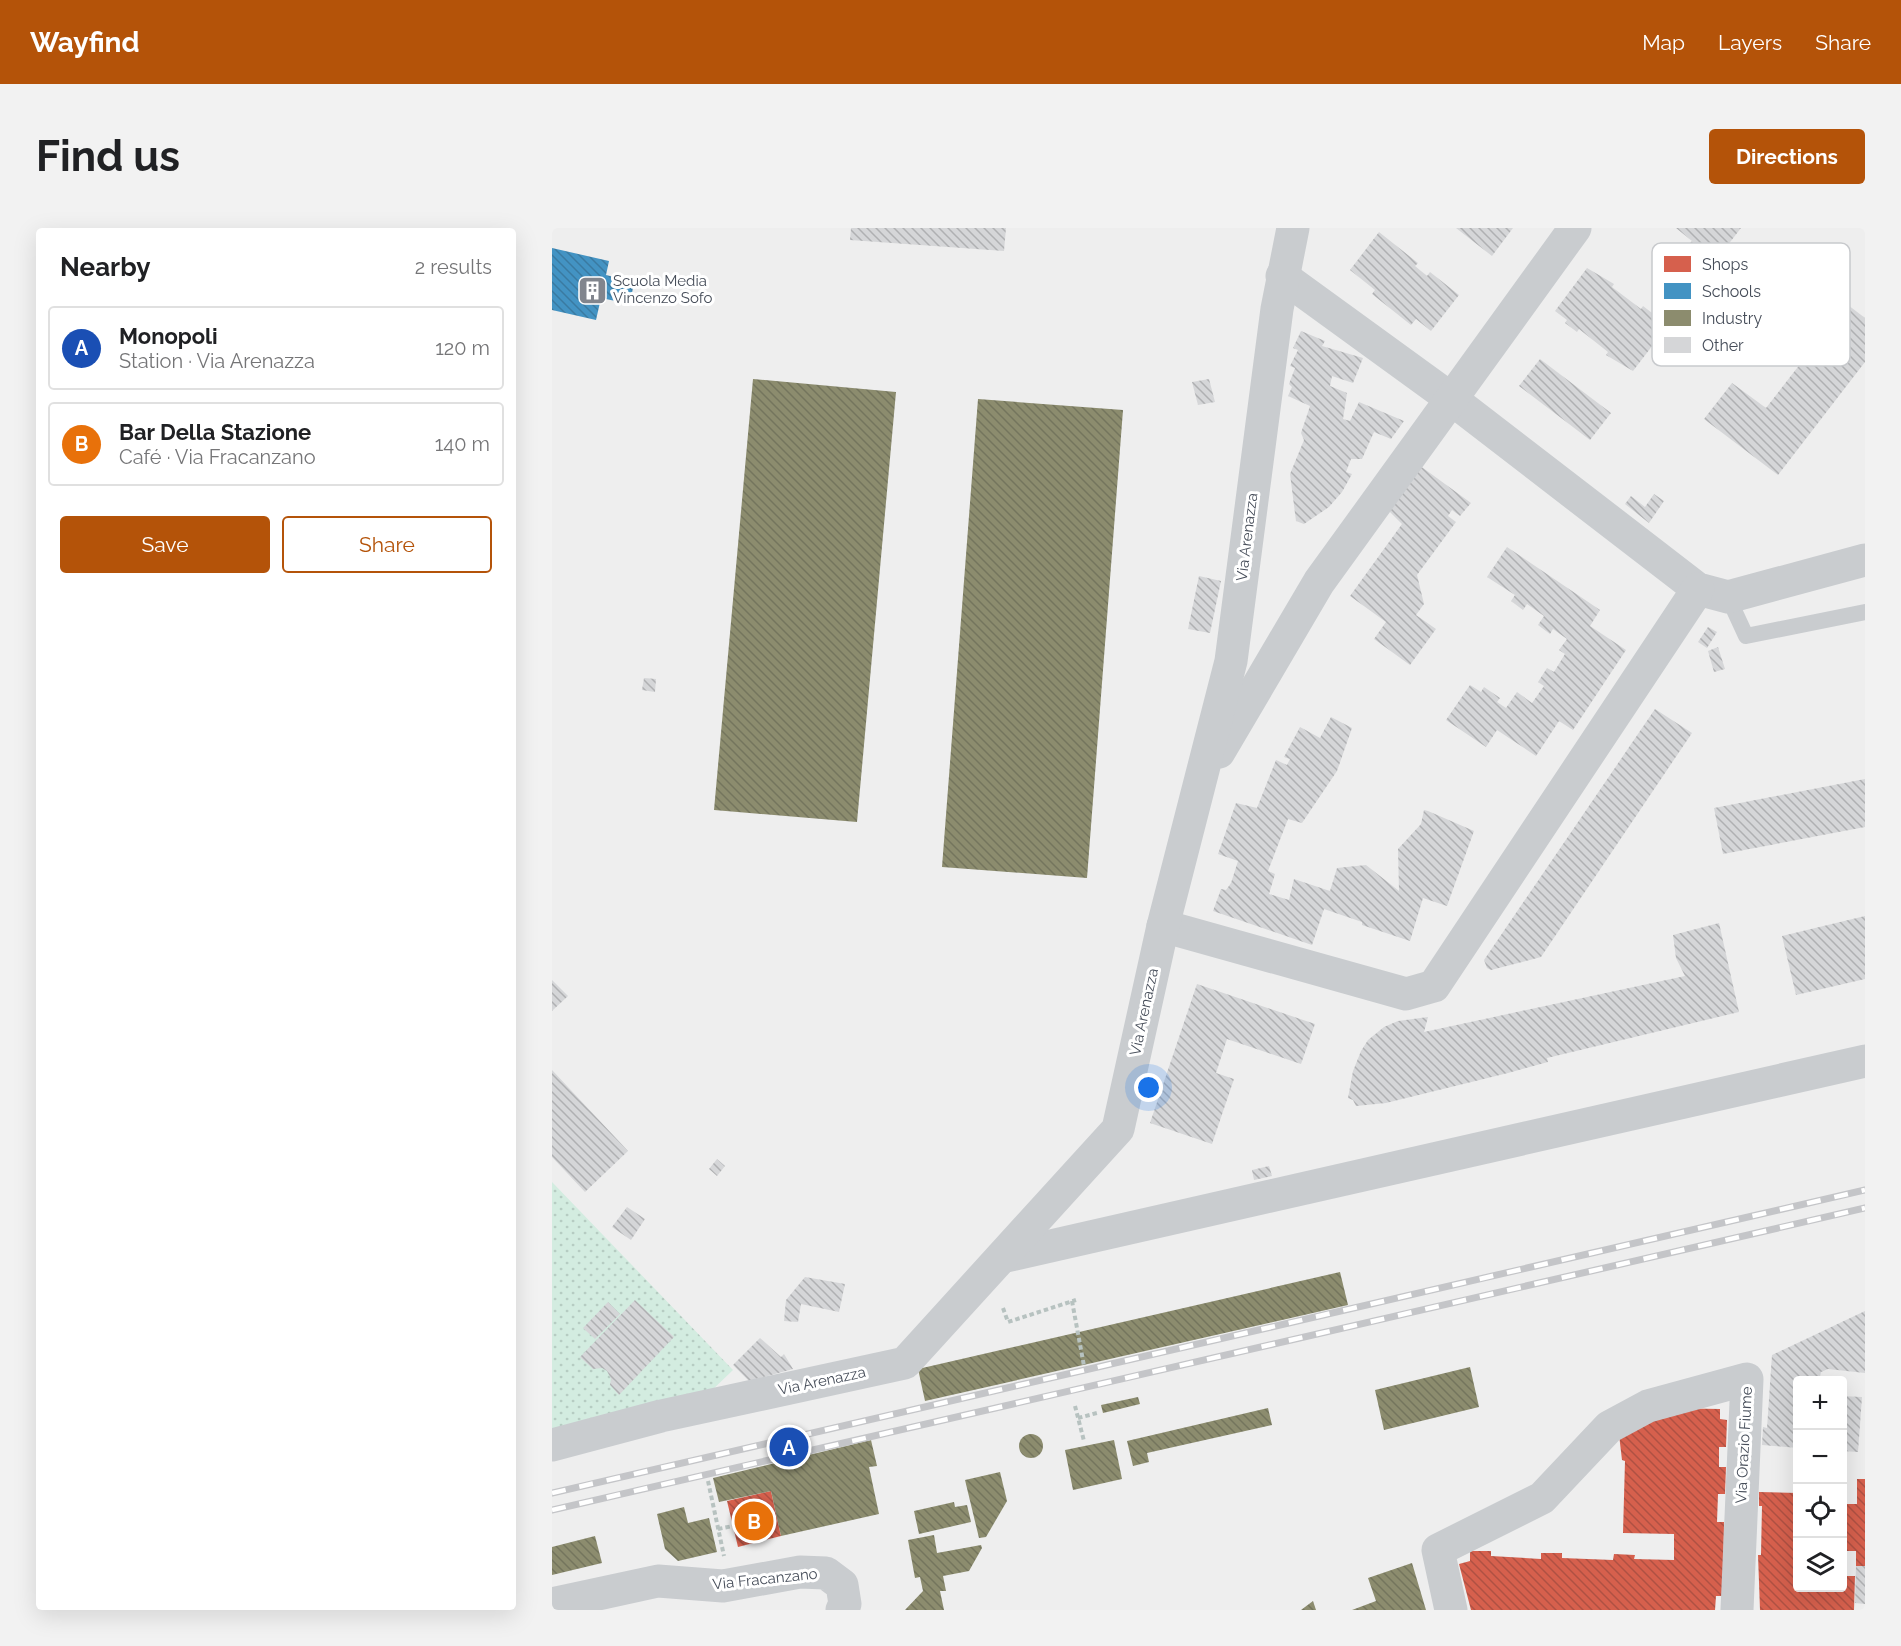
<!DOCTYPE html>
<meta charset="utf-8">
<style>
:root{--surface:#fff;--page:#f2f2f2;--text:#202124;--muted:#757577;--line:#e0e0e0;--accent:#b45309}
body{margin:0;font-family:Raleway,sans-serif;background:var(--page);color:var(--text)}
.controls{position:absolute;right:18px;bottom:18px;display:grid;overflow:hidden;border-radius:6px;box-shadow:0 6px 24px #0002}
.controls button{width:54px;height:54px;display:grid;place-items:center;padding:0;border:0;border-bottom:2px solid var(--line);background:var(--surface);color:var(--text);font:30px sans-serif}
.you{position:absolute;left:597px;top:860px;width:21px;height:21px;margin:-15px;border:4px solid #fff;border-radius:50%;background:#1a73e8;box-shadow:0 0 0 9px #1a73e833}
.badge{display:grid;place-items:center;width:39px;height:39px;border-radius:50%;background:var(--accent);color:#fff;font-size:20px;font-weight:700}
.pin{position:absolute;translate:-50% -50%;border:3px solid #fff;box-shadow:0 2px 6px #0006}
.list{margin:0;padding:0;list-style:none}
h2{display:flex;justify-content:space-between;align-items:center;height:78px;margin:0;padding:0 24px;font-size:26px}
h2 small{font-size:20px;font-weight:400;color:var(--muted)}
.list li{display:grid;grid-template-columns:39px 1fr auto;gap:18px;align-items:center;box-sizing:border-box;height:84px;margin:0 12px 12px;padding:0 12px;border:2px solid var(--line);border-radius:6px}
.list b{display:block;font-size:22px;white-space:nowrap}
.list p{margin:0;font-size:20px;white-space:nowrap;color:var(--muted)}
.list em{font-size:20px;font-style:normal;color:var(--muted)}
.actions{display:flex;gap:12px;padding:18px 24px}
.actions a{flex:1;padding:14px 0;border:2px solid var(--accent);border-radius:6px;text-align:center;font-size:21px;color:var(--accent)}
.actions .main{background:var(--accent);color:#fff}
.icon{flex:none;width:33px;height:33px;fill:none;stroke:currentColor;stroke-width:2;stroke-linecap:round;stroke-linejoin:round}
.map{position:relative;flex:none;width:1313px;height:1382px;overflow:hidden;border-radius:6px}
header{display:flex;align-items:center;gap:36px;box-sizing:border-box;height:84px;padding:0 30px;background:var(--accent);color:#fff}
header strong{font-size:28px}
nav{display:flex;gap:33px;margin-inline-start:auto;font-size:21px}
.intro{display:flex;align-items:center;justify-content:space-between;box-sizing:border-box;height:144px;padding:0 36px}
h1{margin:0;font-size:42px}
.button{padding:15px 27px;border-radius:6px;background:var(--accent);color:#fff;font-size:21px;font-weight:700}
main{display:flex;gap:36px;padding:0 36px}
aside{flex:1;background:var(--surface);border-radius:6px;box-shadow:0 6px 24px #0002}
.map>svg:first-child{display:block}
</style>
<header>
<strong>Wayfind</strong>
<nav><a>Map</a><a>Layers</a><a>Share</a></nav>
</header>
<div class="intro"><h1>Find us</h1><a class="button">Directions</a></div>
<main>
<aside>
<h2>Nearby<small>2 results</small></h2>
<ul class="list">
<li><span class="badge" style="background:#1a4fb4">A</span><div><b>Monopoli</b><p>Station · Via Arenazza</p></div><em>120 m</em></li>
<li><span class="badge" style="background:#e8710a">B</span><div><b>Bar Della Stazione</b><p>Café · Via Fracanzano</p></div><em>140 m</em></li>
</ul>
<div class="actions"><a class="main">Save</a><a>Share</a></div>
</aside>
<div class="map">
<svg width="1313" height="1382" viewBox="0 0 1313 1382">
<defs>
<pattern id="park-dots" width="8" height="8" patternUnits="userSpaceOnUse" patternTransform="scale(1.5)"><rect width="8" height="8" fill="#d3ece0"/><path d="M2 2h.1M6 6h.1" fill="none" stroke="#b6ccc2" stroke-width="1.8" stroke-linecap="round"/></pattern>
<pattern id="shops-back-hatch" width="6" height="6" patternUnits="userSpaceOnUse" patternTransform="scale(1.5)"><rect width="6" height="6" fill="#d6604d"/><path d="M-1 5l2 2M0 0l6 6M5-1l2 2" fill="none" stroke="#af5143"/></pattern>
<pattern id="schools-back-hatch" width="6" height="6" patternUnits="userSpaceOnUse" patternTransform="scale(1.5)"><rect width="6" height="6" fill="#4393c3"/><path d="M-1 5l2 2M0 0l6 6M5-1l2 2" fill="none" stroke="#3a7aa1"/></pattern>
<pattern id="industry-back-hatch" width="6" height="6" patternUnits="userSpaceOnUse" patternTransform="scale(1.5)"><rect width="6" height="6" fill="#8c8c6e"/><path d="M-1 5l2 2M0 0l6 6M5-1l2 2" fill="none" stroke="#74755d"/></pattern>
<pattern id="building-back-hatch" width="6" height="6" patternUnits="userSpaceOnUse" patternTransform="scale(1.5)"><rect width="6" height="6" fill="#d5d6d8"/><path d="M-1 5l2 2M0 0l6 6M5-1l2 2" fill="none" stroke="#afb0b2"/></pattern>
</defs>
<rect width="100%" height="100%" fill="#eee"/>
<polygon fill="url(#park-dots)" points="0,954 181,1142 154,1168 0,1202"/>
<g fill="url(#shops-back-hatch)">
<polygon points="1112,1180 1168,1181 1168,1191 1175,1192 1174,1219 1167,1219 1167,1239 1174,1239 1173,1266 1166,1266 1165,1294 1172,1294 1171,1368 1164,1368 1163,1382 919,1382 907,1336 918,1333 918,1323 939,1323 939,1328 989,1331 989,1325 1010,1325 1010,1330 1061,1332 1062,1326 1083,1327 1082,1331 1122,1332 1122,1306 1071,1305 1073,1233 1070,1232 1066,1198"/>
<polygon points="1305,1251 1313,1251 1313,1338 1304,1338 1304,1323 1290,1323 1290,1276 1305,1276"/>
<polygon points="219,1263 229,1308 186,1319 175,1273"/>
<polygon points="1207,1264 1246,1265 1246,1360 1290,1360 1290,1348 1303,1348 1302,1382 1208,1382 1206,1327 1209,1327 1210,1278 1207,1278"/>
</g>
<polygon fill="url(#schools-back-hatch)" points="0,20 57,33 54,47 82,54 78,76 49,70 44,92 0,82"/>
<g fill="url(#industry-back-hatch)">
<polygon points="201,151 344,164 305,594 162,582"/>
<polygon points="426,171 571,182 535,650 390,639"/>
<polygon points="788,1044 796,1077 373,1173 366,1141"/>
<polygon points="918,1139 927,1179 832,1202 823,1162"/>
<polygon points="586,1169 588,1176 551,1185 549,1177"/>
<polygon points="716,1180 720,1197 595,1225 597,1234 581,1238 575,1213"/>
<circle cx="479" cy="1218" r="12"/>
<polygon points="319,1212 325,1238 317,1239 327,1286 229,1308 219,1263 167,1274 161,1250"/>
<polygon points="562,1212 570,1251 521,1262 513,1222"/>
<polygon points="448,1244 455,1273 434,1309 427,1310 413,1252"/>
<polygon points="402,1274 403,1279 415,1277 419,1294 367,1306 362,1283"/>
<polygon points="132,1279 136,1295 157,1290 165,1324 126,1333 113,1321 105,1286"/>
<polygon points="382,1307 385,1325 429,1317 430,1320 417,1343 391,1348 394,1363 388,1363 392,1382 353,1382 371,1363 368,1349 363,1350 356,1312"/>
<polygon points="43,1308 50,1335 0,1347 0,1319"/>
<polygon points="860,1335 874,1382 800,1382 824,1373 816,1350"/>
<polygon points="761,1373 764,1382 749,1382"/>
</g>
<g fill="url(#building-back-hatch)">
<polygon points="299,0 454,0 452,23 298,12"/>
<polygon points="904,0 961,0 940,28"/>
<polygon points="1124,0 1189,0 1165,31 1138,15 1140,13"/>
<polygon points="827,4 866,35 863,38 875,48 878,44 907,67 879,103 864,91 859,97 820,66 823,62 798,42"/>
<polygon points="1035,40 1062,56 1060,59 1089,81 1091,78 1104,88 1101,91 1114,100 1081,143 1054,127 1056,124 1027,101 1025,104 1013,95 1015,92 1003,83"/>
<polygon points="1262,51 1313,90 1313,134 1226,247 1152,191 1180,155 1214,180 1266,113 1271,117 1275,111 1264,102 1259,107 1234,88"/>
<polygon points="749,103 773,113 770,118 811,130 801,155 780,148 778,158 795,165 791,191 798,193 807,174 852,193 839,211 822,204 810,231 799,231 794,244 800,246 790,264 777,279 752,296 744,293 738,246 752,212 749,205 758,178 736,168 740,159 737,156 743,140 738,138 746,122 741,120"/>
<polygon points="988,131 1059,185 1038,212 967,158"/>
<polygon points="657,151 663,174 646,177 640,154"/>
<polygon points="867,237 919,275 908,288 900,282 896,288 904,294 865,347 872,376 864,387 884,401 858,437 822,411 834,394 798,368 850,296 835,281"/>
<polygon points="1102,266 1112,273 1097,295 1073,276 1079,268 1093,279"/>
<polygon points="955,319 1048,382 1038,398 1074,422 1021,502 1007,493 984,528 945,502 934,519 894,492 918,457 929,464 932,459 948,470 945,474 954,480 965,464 980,475 992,458 986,454 995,440 1002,444 1013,426 1007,422 1015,411 1001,401 998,406 986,397 992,388 975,376 971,382 959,373 963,367 935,349"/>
<polygon points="647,348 669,353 658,405 636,401"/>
<polygon points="1156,399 1165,404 1155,420 1146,414"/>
<polygon points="1166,419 1173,441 1162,444 1156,423"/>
<polygon points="92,450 104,451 103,464 90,462"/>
<polygon points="1103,481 1140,505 989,729 939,742 935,740 932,732"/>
<polygon points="779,489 800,500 785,543 750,595 736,591 716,643 723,646 717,666 737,672 742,651 778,663 785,640 814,637 847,663 846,621 869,596 872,582 876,583 922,603 895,678 871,670 858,713 810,697 810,694 772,681 760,717 661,683 669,661 674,662 679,655 686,633 666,626 684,575 705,580 724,532 735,537 738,531 732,529 748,499 768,510"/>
<polygon points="1313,551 1313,599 1171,626 1162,580"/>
<polygon points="1313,688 1313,751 1244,767 1230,708"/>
<polygon points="1167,695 1187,784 995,830 996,834 956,845 834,875 804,878 801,872 796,870 801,843 809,823 816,812 832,799 846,793 876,789 872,804 1133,748 1124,730 1121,707"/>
<polygon points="0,752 16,768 0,783"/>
<polygon points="645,756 763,796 749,836 675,811 664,845 682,851 660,916 598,895"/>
<polygon points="0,842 76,923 33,964 0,929"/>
<polygon points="165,931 173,938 165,948 157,941"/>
<polygon points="717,938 720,948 702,952 700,942"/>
<polygon points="75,979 93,991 79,1012 60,999"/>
<polygon points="253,1049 293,1056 287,1084 249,1076 246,1094 232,1093 234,1072"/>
<polygon points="83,1072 122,1109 67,1167 58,1157 59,1151 55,1143 50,1140 41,1141 28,1129"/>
<polygon points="56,1074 68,1086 43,1111 31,1100"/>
<polygon points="1313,1083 1313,1145 1276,1141 1269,1144 1268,1149 1254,1148 1254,1152 1246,1152 1246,1220 1210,1217 1211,1199 1215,1200 1220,1127"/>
<polygon points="208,1110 229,1129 232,1126 241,1141 197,1153 181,1137"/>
<polygon points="1290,1168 1310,1169 1306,1224 1290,1223"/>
<polygon points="1304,1338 1313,1338 1313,1376 1303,1375"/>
</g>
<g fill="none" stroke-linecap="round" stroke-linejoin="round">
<g stroke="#b7c2c0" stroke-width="4" stroke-dasharray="4.5 3" stroke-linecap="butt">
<polyline points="520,1073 532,1138"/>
<polyline points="451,1080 456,1094 524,1072"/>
<polyline points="523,1178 532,1213"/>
<polyline points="526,1190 545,1185"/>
<polyline points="156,1253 172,1328"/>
<polyline points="166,1301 181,1298"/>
</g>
<polyline stroke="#c9cccf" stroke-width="16" points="1176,369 1194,408 1313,384"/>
<g stroke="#c9cccf" stroke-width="33">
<polyline points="730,48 898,170 1146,361 1176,369 1313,332"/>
<polyline points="667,524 767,354 1023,0"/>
<polyline points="611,698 854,766 882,758 1146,361"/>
<polyline points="450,1029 1313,833"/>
<polyline points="0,1217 109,1188 353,1135 566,901 611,698 679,433 725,81 741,0"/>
<polyline points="0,1376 106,1353 171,1358 248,1344 274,1345 290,1357 293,1376 290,1382"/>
<polyline points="899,1382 886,1322 990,1270 1057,1199 1096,1178 1195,1151 1185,1382"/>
</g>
<defs>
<g id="rail">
<polyline points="0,1265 1313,962"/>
<polyline points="0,1282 1313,980"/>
</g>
</defs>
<use href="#rail" stroke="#c4c5c8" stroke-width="7"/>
<use href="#rail" stroke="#fff" stroke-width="4.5" stroke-dasharray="14" stroke-linecap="butt"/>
</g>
<defs>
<symbol id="building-square" viewBox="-11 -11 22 22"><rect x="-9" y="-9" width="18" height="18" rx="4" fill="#81858d" stroke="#fff"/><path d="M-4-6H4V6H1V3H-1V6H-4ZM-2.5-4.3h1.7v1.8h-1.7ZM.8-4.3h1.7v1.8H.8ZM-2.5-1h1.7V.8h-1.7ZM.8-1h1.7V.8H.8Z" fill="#fff"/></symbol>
</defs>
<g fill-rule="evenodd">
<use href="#building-square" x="24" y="46" width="33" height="33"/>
</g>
<g text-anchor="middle" stroke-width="6" stroke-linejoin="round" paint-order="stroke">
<g font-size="15" fill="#464d59" stroke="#fff" text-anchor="start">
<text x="61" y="58">Scuola Media<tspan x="61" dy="17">Vincenzo Sofo</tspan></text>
</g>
<g font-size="15" fill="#464d59" stroke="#fff">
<text transform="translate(695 309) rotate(-83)" y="5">Via Arenazza</text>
<text transform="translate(592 784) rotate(-78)" y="5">Via Arenazza</text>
<text transform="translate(270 1153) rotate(-12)" y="5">Via Arenazza</text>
<text transform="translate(1192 1217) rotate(-87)" y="5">Via Orazio Fiume</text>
<text transform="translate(213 1351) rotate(-6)" y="5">Via Fracanzano</text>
</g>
</g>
<rect x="1100" y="15" width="198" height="123" rx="9" fill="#fff" stroke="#c8cacd" stroke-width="1.5"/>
<rect x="1112" y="28" width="27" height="16" fill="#d6604d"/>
<rect x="1112" y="55" width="27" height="16" fill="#4393c3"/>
<rect x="1112" y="82" width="27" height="16" fill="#8c8c6e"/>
<rect x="1112" y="109" width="27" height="16" fill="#d5d6d8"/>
<g font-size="16" fill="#464d59">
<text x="1150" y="42">Shops</text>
<text x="1150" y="69">Schools</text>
<text x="1150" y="96">Industry</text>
<text x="1150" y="123">Other</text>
</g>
</svg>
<div class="controls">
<button>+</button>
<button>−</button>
<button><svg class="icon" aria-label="locate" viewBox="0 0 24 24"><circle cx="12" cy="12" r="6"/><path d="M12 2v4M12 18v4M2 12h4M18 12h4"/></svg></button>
<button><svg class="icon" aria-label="layers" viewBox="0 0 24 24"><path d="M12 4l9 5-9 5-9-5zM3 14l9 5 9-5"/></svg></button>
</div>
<div class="you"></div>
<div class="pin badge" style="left:237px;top:1219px;background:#1a4fb4">A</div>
<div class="pin badge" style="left:202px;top:1293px;background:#e8710a">B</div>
</div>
</main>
